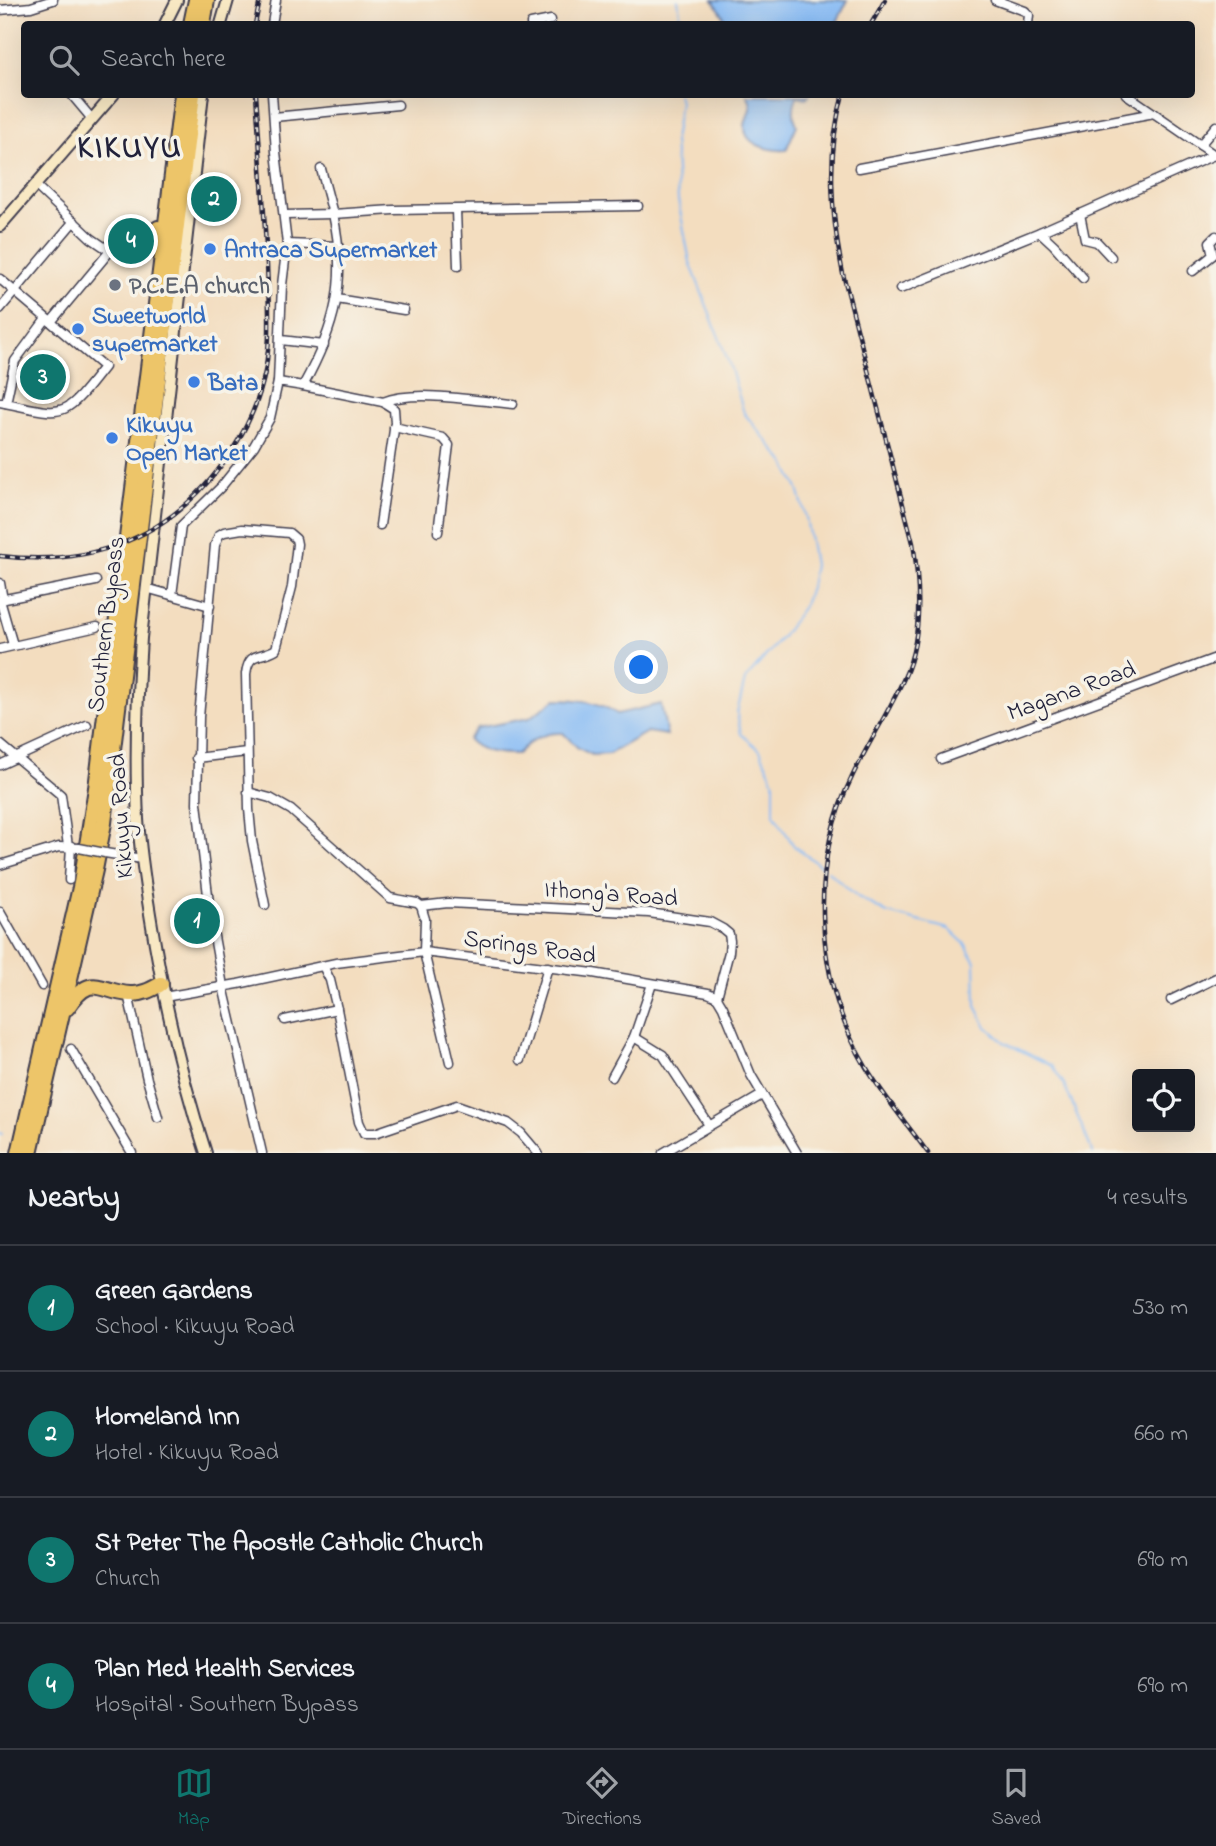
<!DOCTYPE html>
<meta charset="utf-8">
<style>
:root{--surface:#171b24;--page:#20242c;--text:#f1f3f6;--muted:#9ea1a6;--line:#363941;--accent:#0f766e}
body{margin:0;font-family:"Indie Flower",sans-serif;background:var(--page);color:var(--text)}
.controls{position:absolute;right:21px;bottom:21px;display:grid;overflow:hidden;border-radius:7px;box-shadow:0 7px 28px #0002}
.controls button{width:63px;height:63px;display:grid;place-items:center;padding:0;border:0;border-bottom:2px solid var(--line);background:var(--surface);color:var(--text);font:35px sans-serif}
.you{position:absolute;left:642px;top:668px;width:24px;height:24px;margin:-18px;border:5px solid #fff;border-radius:50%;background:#1a73e8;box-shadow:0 0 0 10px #1a73e833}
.badge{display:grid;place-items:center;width:46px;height:46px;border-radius:50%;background:var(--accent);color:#fff;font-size:23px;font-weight:700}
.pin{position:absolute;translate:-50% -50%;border:4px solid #fff;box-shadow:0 2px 7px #0006}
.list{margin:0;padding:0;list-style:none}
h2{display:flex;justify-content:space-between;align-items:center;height:91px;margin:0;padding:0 28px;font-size:30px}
h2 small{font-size:23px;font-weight:400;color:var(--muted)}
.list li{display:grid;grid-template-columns:46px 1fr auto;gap:21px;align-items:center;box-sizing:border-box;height:126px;padding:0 28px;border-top:2px solid var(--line)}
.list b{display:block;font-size:26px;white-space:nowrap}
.list p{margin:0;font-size:23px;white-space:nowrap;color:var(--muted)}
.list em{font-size:23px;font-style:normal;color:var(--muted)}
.icon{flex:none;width:38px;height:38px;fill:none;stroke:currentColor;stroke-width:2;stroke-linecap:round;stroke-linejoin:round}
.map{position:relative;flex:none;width:1216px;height:1153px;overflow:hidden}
.search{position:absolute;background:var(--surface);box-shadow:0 7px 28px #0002;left:21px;right:21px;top:21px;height:77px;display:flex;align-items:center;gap:18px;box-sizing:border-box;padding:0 24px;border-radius:7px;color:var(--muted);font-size:26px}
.sheet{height:595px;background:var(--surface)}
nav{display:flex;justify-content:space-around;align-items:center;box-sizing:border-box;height:98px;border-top:2px solid var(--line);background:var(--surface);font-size:19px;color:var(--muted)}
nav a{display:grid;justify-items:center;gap:4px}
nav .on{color:var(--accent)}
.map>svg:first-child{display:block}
</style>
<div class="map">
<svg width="1216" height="1153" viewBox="0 0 1216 1153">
<rect width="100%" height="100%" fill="#f7f3e8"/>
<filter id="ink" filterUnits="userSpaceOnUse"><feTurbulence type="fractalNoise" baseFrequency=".0143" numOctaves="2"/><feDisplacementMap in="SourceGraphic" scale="14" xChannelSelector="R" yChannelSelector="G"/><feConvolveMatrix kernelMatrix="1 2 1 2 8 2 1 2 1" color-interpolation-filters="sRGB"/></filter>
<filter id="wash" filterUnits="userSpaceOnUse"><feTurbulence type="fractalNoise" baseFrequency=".00686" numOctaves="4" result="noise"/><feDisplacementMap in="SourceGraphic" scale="28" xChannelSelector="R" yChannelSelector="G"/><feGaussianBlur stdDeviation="1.57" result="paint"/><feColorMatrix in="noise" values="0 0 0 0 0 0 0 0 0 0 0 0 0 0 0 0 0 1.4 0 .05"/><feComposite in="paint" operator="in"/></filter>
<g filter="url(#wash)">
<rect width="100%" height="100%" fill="#f3ddbf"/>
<g fill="#87bbf5" stroke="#546e98" stroke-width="2">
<polygon points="713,0 848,0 836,24 725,24 723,15"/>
<path d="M747,95H809L806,98L797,96C793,106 792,115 797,125L786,150C770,151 739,145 746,121C749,111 754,104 747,95Z"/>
<path d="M556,699C578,699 599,701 617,714L661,704L667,735L647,732L609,754L592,755L578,748L563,733C543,732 532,739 517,754C498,754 481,753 468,739L477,728L529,718Z"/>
</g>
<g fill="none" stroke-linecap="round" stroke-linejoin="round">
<g stroke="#87bbf5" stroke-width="2">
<polyline points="674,24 680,14 678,0"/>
<polyline points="678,94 680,102 674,140 678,200 690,262 730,366 744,413 785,463 798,489 806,517 814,565 810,587 804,605 782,637 745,680 737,713 741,734 760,750 774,782 774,814 794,846 822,867"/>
<polyline points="828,871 858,897 887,913 949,929 966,945 975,962 976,1006 987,1027 1004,1042 1052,1066 1064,1084 1093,1153"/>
<polyline points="0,1133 2,1134"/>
</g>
</g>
</g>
<g filter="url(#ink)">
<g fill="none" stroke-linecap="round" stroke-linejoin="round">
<defs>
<g id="street">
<polyline points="995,0 1025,11 1029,15 1028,24"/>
<polyline points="0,10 31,7 53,0"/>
<polyline points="272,24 276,0"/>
<polyline points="531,24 551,20"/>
<polyline points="71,94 92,119"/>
<polyline points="1126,94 1216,156"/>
<polyline points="274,117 398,105"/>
<polyline points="1200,145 1216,126"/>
<polyline points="859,168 1154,113"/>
<polyline points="35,185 91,238 110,251 130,254"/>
<polyline points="456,210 458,266"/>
<polyline points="1080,214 1085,239 1097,242 1111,257"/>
<polyline points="285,215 333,214 321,169"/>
<polyline points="1040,232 1054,245 1083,278"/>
<polyline points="287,244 338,246"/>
<polyline points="1193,271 1213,255 1210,242 1216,236"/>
<path d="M0,279L104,367C61,422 66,415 0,402"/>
<polyline points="900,289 1040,232 1214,155"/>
<polyline points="337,299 404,310"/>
<polyline points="0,309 74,221"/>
<polyline points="51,322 110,251"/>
<polyline points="281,340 324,345"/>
<path d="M278,382L303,386C335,328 348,281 333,214L393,210L638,206"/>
<polyline points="303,386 383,402 394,409 395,423 380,525"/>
<path d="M383,402C415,389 477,401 513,404"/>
<polyline points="6,403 15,361 46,319"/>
<polyline points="394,427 443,438 449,445 438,532"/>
<polyline points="0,583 3,600"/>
<polyline points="146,588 210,606"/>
<polyline points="172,595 181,526 221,487 254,446 270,418 278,382 282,285 287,244 276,152 272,94"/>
<polyline points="13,645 0,600 96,581"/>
<polyline points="0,649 97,627"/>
<polyline points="0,744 61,795 68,846"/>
<polyline points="196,758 247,752"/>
<polyline points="941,759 1216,658"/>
<polyline points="0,765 87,725"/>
<polyline points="248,792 270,798 291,810 390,898 417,903 421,906 425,919 424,952 450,1062"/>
<polyline points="105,853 142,859"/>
<polyline points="0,865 59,847 79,848"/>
<polyline points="69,880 71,846"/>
<polyline points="421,906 448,903 649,913 710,922 723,929 729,934 730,941 729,952 717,997"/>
<polyline points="0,912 42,986"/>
<polyline points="323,966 330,980 337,1009 359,1122 364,1133 375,1133 457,1105 508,1123 521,1133 538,1153"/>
<polyline points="652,984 634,1037 663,1055 709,1125"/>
<polyline points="128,994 147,1079 158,1117"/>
<polyline points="164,997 238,984 336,963 424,952 593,973 708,993 717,997 723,1007 751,1075 797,1153"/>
<polyline points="1171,1000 1216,978"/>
<polyline points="285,1020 337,1009"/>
<polyline points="71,1049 132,1153"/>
<polyline points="520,1060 548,967"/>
<polyline points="612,1077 634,1037"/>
<path d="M262,1153L223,986L211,920L197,803L199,717L215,545L219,535L224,532L242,529L289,533L296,539L297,544L292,587L276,649C260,659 249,650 246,674L249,809L252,841L265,905"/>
<polyline points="663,1153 762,1095"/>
</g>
<g id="secondary">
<polyline points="165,24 177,0"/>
<polyline points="221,24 228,0"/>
<path d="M203,94L141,638C137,698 135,758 138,819C140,851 145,883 150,914C163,996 180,1074 206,1153"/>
<polyline points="0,226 114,94"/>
</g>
<g id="highway">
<polyline points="191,24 196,0"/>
<polyline points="203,24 207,0"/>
<polyline points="130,254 144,252 151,248 158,228"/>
<path d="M67,1008C92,971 99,992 130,994C142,995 152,989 161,984"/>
<polyline points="19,1153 81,883 96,788 182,94"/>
<polyline points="30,1153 95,870 104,823 193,94"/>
</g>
</defs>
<use href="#street" stroke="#413e4f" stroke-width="11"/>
<use href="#secondary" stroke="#413e4f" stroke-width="14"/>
<use href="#highway" stroke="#413e4f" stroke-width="18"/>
<use href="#street" stroke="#fff" stroke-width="8"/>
<use href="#secondary" stroke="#f8e8c3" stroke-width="10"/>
<use href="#highway" stroke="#edc569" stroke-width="14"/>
<defs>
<g id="rail">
<polyline points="255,24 260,0"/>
<polyline points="871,24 885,0"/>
<path d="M843,94C826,155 831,214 843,274L913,543C920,586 923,637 904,678C889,712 868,743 852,777C808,866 815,981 866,1067C884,1097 908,1125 928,1153"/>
<path d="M0,556C92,567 169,538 224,462C247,430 265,391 268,350C271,322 268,293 267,265C264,208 260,151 256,94"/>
</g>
</defs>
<use href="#rail" stroke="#22223b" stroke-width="4.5"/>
<use href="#rail" stroke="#f7f3e8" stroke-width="2" stroke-dasharray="5" stroke-linecap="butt"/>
<defs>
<polyline id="street-bridge" points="79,848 105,853"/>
</defs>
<use href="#street-bridge" stroke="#413e4f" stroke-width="11" stroke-linecap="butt"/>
<use href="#street-bridge" stroke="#fff" stroke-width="8"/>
</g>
</g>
<g fill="#3f7fe0" stroke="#f7f3e8" stroke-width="2.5">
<circle cx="210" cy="249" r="7"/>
<circle cx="78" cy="329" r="7"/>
<circle cx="194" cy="382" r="7"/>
<circle cx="112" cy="438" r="7"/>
</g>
<circle fill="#6b7280" stroke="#f7f3e8" stroke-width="2.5" cx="115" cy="285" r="7"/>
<g text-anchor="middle" stroke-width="7" stroke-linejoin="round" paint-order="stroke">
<g font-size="24" font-weight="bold" fill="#366cbe" stroke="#f7f3e8" text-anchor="start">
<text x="224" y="257">Antraca Supermarket</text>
<text x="92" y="323">Sweetworld<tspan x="92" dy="28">supermarket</tspan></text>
<text x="208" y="390">Bata</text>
<text x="126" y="432">Kikuyu<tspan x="126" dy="28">Open Market</tspan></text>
</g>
<g font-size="24" font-weight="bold" fill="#5b616d" stroke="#f7f3e8" text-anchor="start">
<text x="129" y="293">P.C.E.A church</text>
</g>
<g font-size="24" fill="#22223b" stroke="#f7f3e8">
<text transform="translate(105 624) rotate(-83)" y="8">Southern Bypass</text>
<text transform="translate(1071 690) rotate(-20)" y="8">Magana Road</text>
<text transform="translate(120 816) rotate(-94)" y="8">Kikuyu Road</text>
<text transform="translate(611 893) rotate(4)" y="8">Ithong'a Road</text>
<text transform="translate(530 946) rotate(8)" y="8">Springs Road</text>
</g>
<g font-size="32" font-weight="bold" letter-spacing="2" fill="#22223b" stroke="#f7f3e8">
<text x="130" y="157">KIKUYU</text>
</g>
</g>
</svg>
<div class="controls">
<button><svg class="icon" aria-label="locate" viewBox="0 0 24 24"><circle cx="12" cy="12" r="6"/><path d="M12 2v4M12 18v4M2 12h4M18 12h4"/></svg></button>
</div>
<div class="you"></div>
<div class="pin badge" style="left:197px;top:921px">1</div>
<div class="pin badge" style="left:214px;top:199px">2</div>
<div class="pin badge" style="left:43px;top:377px">3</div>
<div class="pin badge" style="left:131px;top:241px">4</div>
<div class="search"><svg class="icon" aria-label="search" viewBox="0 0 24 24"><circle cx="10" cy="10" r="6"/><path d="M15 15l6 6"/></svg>Search here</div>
</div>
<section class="sheet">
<h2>Nearby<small>4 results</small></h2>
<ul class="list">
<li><span class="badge">1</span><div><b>Green Gardens</b><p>School · Kikuyu Road</p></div><em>530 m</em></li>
<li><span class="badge">2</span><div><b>Homeland Inn</b><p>Hotel · Kikuyu Road</p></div><em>660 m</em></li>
<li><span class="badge">3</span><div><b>St Peter The Apostle Catholic Church</b><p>Church</p></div><em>690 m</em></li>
<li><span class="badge">4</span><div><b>Plan Med Health Services</b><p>Hospital · Southern Bypass</p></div><em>690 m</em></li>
</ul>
</section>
<nav>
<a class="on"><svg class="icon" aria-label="map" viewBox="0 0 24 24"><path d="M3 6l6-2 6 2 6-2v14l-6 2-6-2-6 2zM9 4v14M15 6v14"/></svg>Map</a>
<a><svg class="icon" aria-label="directions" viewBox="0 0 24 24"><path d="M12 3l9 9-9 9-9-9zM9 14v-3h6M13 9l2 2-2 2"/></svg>Directions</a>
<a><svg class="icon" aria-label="saved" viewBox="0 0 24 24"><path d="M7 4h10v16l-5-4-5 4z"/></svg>Saved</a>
</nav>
